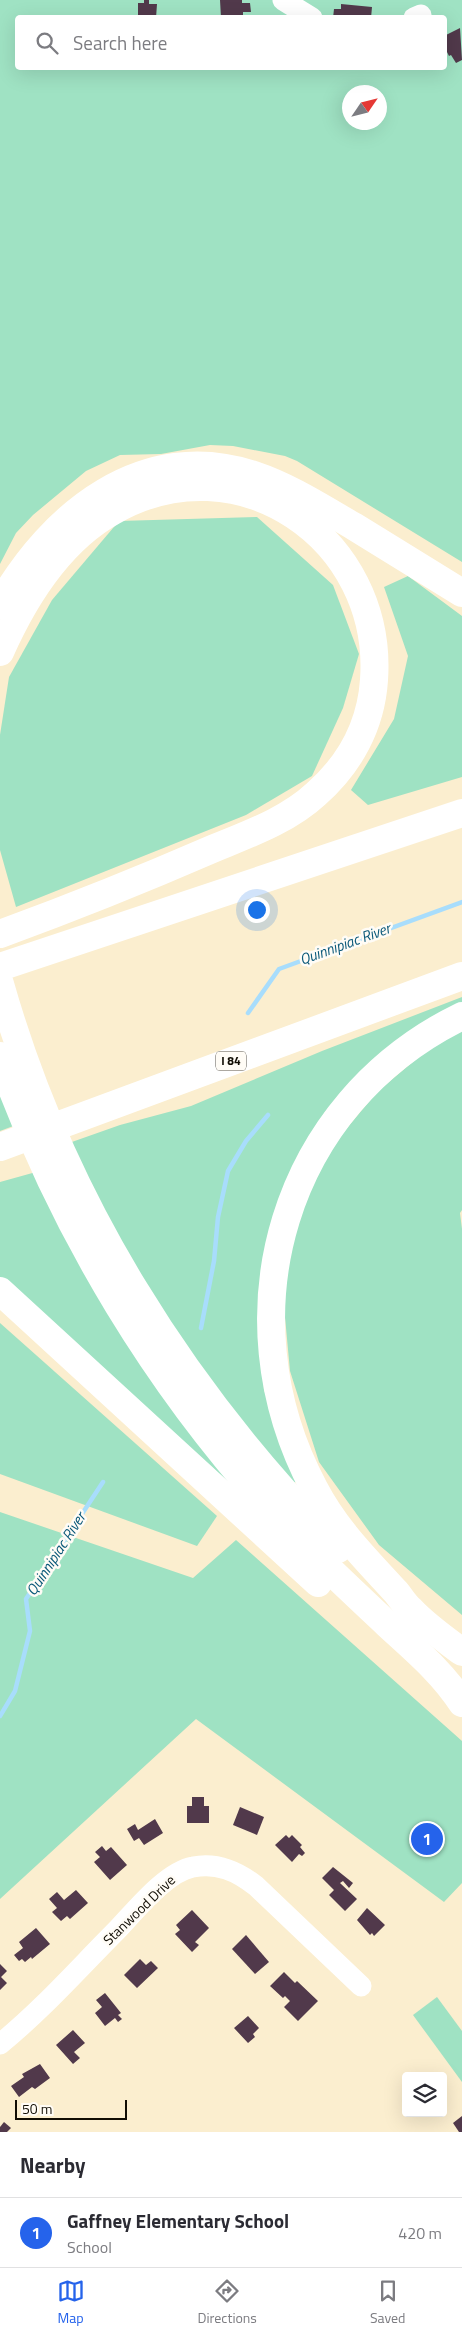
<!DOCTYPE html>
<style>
:root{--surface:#fff;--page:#f7f7f7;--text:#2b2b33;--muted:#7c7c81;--line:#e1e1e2;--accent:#2563eb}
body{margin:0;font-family:"Titillium Web",sans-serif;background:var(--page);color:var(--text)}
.controls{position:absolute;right:15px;bottom:15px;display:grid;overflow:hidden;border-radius:5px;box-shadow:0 5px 20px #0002}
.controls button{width:45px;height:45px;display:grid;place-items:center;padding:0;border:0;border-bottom:1px solid var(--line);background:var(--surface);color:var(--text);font:25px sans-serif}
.compass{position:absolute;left:342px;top:85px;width:45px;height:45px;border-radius:50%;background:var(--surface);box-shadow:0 5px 20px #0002;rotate:55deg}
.scale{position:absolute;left:15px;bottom:12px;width:112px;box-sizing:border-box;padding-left:5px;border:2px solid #110d04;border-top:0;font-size:14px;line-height:18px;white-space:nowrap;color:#110d04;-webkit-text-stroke:4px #fffcf6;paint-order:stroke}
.you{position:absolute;left:256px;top:909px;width:18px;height:18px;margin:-12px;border:4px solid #fff;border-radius:50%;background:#1a73e8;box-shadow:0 0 0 8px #1a73e833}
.badge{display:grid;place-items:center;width:32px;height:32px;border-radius:50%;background:var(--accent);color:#fff;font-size:16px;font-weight:700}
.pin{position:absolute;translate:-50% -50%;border:2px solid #fff;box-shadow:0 1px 5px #0006}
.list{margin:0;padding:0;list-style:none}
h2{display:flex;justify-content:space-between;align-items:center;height:65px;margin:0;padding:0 20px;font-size:21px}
h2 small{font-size:16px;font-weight:400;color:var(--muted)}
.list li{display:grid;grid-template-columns:32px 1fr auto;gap:15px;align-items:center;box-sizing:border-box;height:70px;padding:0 20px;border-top:1px solid var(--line)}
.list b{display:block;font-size:19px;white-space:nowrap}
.list p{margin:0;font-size:16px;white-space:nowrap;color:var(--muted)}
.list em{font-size:16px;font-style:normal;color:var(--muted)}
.icon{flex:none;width:28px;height:28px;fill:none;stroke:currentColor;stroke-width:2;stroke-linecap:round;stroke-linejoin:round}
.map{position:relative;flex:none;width:462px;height:2132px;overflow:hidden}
.search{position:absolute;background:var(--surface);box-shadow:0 5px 20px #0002;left:15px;right:15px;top:15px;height:55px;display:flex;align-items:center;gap:12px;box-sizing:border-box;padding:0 18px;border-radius:5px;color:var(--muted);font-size:19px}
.sheet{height:135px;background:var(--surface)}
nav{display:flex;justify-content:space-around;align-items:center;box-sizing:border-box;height:70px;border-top:1px solid var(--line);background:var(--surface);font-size:14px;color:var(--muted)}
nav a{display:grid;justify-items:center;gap:2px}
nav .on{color:var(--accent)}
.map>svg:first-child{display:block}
</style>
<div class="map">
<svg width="462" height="2132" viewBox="0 0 462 2132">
<rect width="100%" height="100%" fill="#fbeecf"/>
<g fill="#9fe2c3" fill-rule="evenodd">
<path d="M0,0H462V562L297,461L285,456L233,446L210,445L161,454L120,455L86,471L33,515L16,533L0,564ZM18,18H444V68H18ZM350,92H380V122H350Z"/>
<polygon points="257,517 333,585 359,654 343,708 312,776 246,815 16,907 0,850 0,735 9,677 52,600 119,521"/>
<polygon points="408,576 462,616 462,777 368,805 351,790 394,719 408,656 384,587"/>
<polygon points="462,997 462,1007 384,1053 325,1112 292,1167 271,1232 258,1295 264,1390 297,1481 292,1484 200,1372 113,1234 69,1143 120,1125 191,1106 322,1051"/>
<polygon points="462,1028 462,1210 460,1213 462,1229 462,1615 379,1545 319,1462 290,1371 281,1274 312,1179 342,1134 377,1092 446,1034"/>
<polygon points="0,1080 16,1125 0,1131"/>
<polygon points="36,1172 112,1320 181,1422 264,1514 0,1277 0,1182"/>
<polygon points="0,1323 217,1516 197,1546 0,1474"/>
<polygon points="0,1512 193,1578 236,1540 462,1741 462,1883 444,1902 196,1719 0,1899"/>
<polygon points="437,1997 462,2031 462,2082 413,2015"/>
</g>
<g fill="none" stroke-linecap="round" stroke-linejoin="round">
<g stroke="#a8ddfc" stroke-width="4.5">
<polyline points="248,1013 279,969 462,902"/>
<polyline points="201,1328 214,1261 218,1217 228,1171 246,1141 268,1115"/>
<polyline points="0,1716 15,1691 30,1631 26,1599 103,1482"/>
</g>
</g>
<g fill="#51394b">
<polygon points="144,0 149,0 149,4 157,4 156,18 138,18 138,3 144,3"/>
<polygon points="220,0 242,0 242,3 250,3 251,12 243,12 243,18 221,18"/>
<polygon points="341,4 372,7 371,18 333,18 334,9 341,9"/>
<polygon points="460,28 462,60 456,63 451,55 449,56 447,52 444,53 444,36"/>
<polygon points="192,1797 204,1797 204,1806 209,1806 209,1823 187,1823 187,1806 192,1806"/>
<polygon points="240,1807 264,1817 257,1835 233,1825"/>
<polygon points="155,1819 163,1833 144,1845 139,1838 134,1841 127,1829 135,1824 138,1830"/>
<polygon points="286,1835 289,1838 292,1835 302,1845 300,1847 305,1853 302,1856 299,1854 292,1862 275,1845"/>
<polygon points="102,1846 106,1851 111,1847 127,1865 110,1880 94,1862 100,1857 95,1852"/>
<polygon points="333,1867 353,1883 349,1888 343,1881 340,1883 357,1899 345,1911 329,1895 334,1890 322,1878"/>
<polygon points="76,1890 88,1903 70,1919 67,1916 61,1921 52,1912 57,1908 49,1899 57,1892 64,1900"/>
<polygon points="367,1908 385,1925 374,1936 372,1933 370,1935 357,1920"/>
<polygon points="192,1910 209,1928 195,1942 199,1945 192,1952 175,1934 180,1930 176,1925"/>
<polygon points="36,1928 50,1944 32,1959 31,1957 25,1962 22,1959 19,1961 14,1955 23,1948 19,1942"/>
<polygon points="246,1935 269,1962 255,1974 232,1949"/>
<polygon points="140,1959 146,1965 151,1961 158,1968 137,1988 124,1975"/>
<polygon points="0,1964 7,1971 1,1977 7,1983 0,1990"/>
<polygon points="284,1972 295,1983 297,1981 318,2001 298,2021 284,2007 290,2001 285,1996 283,1998 270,1986"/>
<polygon points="105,1993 121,2013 118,2015 122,2019 118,2022 115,2018 105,2026 95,2013 102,2007 96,2000"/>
<polygon points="248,2016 259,2028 253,2034 255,2037 248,2043 234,2028"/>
<polygon points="73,2030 85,2043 74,2052 80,2058 73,2064 56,2045"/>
<polygon points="40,2064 50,2078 35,2089 32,2087 19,2097 11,2086 24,2077 22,2074"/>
<polygon points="462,2116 462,2132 459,2132 453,2123"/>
<polygon points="4,2122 11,2128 7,2132 0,2132 0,2127"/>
</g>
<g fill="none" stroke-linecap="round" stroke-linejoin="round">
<g stroke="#fff" stroke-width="21">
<polyline points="283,0 312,18"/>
<polyline points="414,18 421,15"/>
<path d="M0,2044C42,2010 79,1968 117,1930C136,1910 166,1872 193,1867C217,1862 237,1871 256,1886L361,1986"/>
</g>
<g stroke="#fff" stroke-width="28">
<path d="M0,605C51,514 144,438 254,475C290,487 322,508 355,527C391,549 426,571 462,593"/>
<path d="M0,652C24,598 59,541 113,511C238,439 384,538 374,680C371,725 350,764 316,794C287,821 246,835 210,850C141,880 71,908 0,934"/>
<polyline points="0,967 462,813"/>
<path d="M0,984C61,1199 182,1391 338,1549"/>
<path d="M462,1016C283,1103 221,1314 314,1488C336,1530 365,1558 396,1592C401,1598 405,1605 411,1610C426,1626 445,1639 462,1652"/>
<path d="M0,1056C61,1229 160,1392 286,1526C318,1560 353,1592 387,1624C414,1649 442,1672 462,1703"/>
<polyline points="0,1147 462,976"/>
<polyline points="0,1291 318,1583"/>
</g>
</g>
<g text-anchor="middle" stroke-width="5" stroke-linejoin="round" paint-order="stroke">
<rect fill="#fffcf6" stroke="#58554d" stroke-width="1" x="216" y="1051.5" width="30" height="19" rx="4"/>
<g font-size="12" font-weight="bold" fill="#110d04">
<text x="231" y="1065">I 84</text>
</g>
<g font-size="14" fill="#110d04" stroke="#fffcf6">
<text transform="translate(139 1910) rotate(-44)" y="5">Stanwood Drive</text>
</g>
<g font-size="15" font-style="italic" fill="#0a5879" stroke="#fffcf6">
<text transform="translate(345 944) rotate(-20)" y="5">Quinnipiac River</text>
<text transform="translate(56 1554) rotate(-57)" y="5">Quinnipiac River</text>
</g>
</g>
</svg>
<div class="controls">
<button><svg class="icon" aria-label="layers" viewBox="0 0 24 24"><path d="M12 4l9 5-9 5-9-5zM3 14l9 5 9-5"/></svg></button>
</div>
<svg class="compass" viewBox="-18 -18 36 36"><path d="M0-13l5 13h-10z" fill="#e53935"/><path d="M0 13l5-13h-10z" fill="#7c7c81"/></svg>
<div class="scale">50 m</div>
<div class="you"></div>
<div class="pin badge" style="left:427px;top:1839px">1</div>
<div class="search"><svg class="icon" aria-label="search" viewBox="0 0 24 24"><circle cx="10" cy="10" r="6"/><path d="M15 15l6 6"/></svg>Search here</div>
</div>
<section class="sheet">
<h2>Nearby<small></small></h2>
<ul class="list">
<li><span class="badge">1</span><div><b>Gaffney Elementary School</b><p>School</p></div><em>420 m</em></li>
</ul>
</section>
<nav>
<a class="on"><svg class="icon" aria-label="map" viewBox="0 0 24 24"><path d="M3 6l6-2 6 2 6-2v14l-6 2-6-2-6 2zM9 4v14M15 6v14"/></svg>Map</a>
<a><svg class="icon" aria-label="directions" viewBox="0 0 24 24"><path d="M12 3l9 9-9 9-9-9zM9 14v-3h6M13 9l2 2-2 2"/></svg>Directions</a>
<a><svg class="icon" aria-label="saved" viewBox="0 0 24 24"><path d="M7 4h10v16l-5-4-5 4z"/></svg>Saved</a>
</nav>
